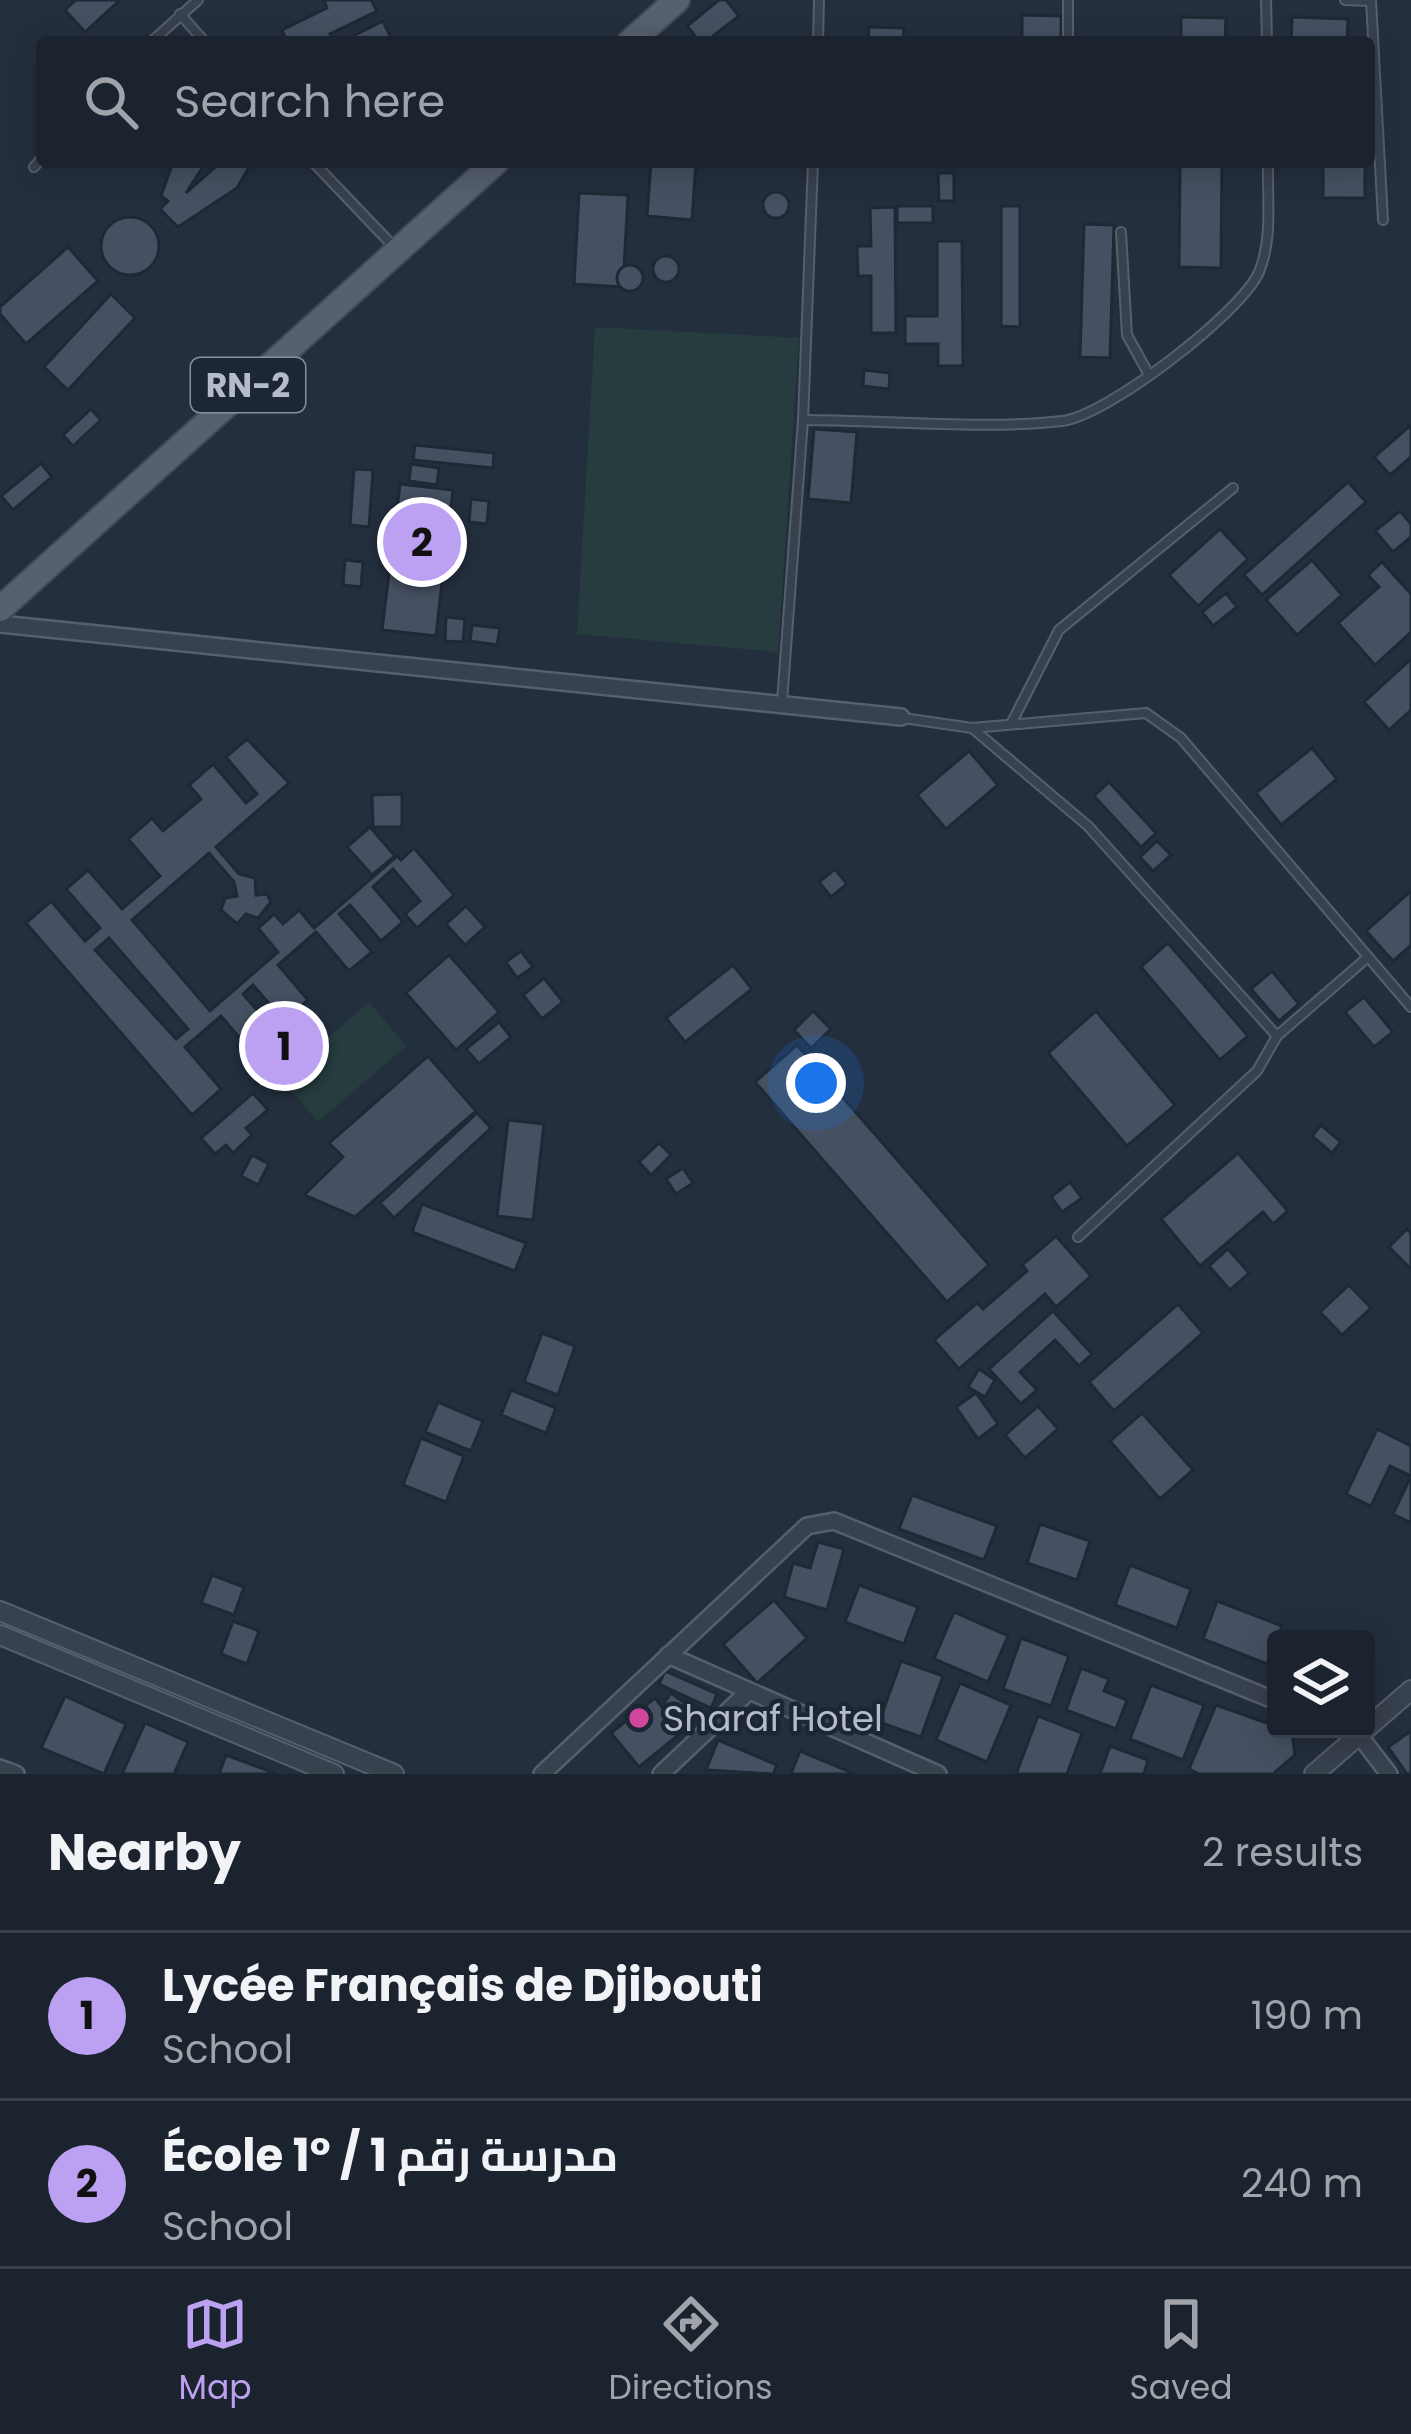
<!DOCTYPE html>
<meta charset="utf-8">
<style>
:root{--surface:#1b232e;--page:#242b36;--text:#f1f3f6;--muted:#a0a4aa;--line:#39404a;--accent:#bca0f2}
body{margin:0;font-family:Poppins,Cairo,sans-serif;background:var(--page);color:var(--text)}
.controls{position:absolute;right:36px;bottom:36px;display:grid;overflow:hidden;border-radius:12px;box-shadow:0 6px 30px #0003}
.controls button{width:108px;height:108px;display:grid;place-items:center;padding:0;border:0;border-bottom:3px solid var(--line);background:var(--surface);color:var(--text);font:60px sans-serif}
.you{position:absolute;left:816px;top:1083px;width:42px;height:42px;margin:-30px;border:9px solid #fff;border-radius:50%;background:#1a73e8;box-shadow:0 0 0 18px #1a73e833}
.badge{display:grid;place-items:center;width:78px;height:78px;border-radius:50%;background:var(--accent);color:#111;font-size:39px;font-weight:700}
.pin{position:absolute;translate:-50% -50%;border:6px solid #fff;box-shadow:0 3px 12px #0006}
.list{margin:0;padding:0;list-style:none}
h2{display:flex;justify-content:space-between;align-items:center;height:156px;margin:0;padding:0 48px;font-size:51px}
h2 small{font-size:39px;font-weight:400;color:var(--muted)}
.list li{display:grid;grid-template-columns:78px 1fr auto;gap:36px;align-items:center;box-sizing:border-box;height:168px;padding:0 48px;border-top:3px solid var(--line)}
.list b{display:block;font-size:45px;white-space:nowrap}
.list p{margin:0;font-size:39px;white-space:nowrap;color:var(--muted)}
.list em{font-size:39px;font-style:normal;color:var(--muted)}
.icon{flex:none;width:66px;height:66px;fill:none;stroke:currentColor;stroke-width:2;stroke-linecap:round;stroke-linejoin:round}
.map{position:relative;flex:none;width:1411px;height:1774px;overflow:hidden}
.search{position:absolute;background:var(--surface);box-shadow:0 6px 30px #0003;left:36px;right:36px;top:36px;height:132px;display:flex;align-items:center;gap:30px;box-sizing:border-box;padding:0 42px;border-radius:12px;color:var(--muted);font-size:45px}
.sheet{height:492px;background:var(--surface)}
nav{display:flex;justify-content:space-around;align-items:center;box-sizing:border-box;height:168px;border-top:3px solid var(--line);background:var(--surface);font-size:33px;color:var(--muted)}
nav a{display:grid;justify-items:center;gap:6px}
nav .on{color:var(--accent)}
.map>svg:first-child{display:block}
</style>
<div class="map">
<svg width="1411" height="1774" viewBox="0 0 1411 1774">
<rect width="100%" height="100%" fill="#242f3e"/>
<g fill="#263c3f">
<polygon points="595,327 799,338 778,652 577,634"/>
<polygon points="369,1002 406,1046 318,1122 281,1078"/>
</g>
<g fill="#455162" stroke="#1f2835" stroke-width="3" fill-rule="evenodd">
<polygon points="76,0 120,0 85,32 65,10"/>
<polygon points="324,0 371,0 377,11 330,34 334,42 287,42 282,30 327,8"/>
<polygon points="719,0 726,0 739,16 713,36 718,42 700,42 687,26"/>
<polygon points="1022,15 1061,16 1061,42 1022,42"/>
<polygon points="1181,17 1226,18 1225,42 1181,42"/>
<polygon points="1292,17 1348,19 1347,42 1291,42"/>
<polygon points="383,21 393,42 341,42"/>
<polygon points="869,27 904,28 903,42 868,42"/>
<polygon points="173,162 206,162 186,193 221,162 247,162 248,169 237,188 178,227 160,209 168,201 161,196"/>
<polygon points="651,162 696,162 692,220 647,216"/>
<polygon points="1180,162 1222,162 1221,268 1179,267"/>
<rect x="1323" y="162" width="42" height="36"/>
<polygon points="938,173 954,173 954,201 939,201"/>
<circle cx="776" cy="205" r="13"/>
<polygon points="579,193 628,195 623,287 574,284"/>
<rect x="897" y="206" width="36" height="17"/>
<polygon points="1001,206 1020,206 1020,327 1001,326"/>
<polygon points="895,207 896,333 871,333 871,276 858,276 857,246 871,246 870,208"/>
<circle cx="130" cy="246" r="29"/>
<polygon points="1084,224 1114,225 1110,358 1080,357"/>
<polygon points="937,241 962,241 963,366 938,366 938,344 905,344 905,316 937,316"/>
<polygon points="68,247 98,281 26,344 0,314 0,307"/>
<circle cx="666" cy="269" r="13"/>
<circle cx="630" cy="278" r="13"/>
<polygon points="111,294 135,318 68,390 44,367"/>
<polygon points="864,370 890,373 889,389 863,386"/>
<polygon points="91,409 101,420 73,446 63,435"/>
<polygon points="1411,425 1411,457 1390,475 1374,457"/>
<polygon points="814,429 857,432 851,503 808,499"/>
<polygon points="415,445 494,453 493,468 413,460"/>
<polygon points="41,463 52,477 13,510 1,496"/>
<polygon points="411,464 439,468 437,485 409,481"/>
<polygon points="354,469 373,470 369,527 350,525"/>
<polygon points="1348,482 1366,502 1262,595 1244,575"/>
<polygon points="400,484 453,490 449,526 430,524 427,545 446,547 436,636 382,630"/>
<polygon points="471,499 489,501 487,524 469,522"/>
<polygon points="1400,511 1411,524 1411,537 1393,552 1375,531"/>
<polygon points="1220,529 1248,559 1198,606 1169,575"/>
<polygon points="345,560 363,562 361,587 343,585"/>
<polygon points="1312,560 1342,595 1297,635 1266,600"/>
<polygon points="1382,562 1411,594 1411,632 1375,665 1338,623 1379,587 1368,575"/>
<polygon points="1226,593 1237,607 1213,626 1202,612"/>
<polygon points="446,617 465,619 463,642 445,641"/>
<polygon points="472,625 500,628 497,645 470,641"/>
<polygon points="1411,659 1411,710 1389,730 1364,702"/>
<path d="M247,739L289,783L216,847L239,874L255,878L256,895L267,894L271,902L258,918L246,914L237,924L221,910L225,898L237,896L234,882L209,853L132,920L210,1011L278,952L258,928L274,914L283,924L299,910L314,928L397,856L401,860L414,848L454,895L417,928L405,914L420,901L393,869L373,887L403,922L381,941L350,905L339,914L372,952L349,971L316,932L278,965L308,1000L284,1021L253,985L243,994L274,1029L250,1050L221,1016L185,1047L221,1089L192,1115L26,923L51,901L85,941L100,928L66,889L88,870L122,909L160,876L128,839L152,818L163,831L201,799L189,785L213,764L246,803L257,794L226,757ZM109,938L188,1029L176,1039L95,950Z"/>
<polygon points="1312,748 1337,779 1281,825 1256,793"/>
<polygon points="969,751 998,785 946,829 917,795"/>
<polygon points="1109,782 1156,833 1141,847 1094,796"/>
<polygon points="402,794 402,827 373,827 372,795"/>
<polygon points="370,827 395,856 372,875 347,847"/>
<polygon points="1157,841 1171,855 1153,871 1140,857"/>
<polygon points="835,869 847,884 831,897 819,882"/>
<polygon points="1411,891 1411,945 1393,961 1366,931"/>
<polygon points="466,906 485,927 465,945 446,924"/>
<polygon points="1168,943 1248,1036 1220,1060 1141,967"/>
<polygon points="521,951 533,967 517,978 506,962"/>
<polygon points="449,955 499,1012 456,1050 406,993"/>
<polygon points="733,965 752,989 685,1042 666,1018"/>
<polygon points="1272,971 1299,1004 1279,1021 1251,989"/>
<polygon points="544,978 563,1002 542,1019 523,995"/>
<polygon points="1364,997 1393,1032 1374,1047 1345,1012"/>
<polygon points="813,1011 831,1029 811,1048 794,1030"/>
<polygon points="1096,1011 1175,1105 1127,1146 1048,1053"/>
<polygon points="499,1022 511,1037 479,1064 466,1049"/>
<polygon points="797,1045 989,1265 947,1302 755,1082"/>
<polygon points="428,1056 476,1111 355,1217 304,1195 343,1157 329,1143"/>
<polygon points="253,1093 268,1110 246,1128 252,1135 233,1153 226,1145 215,1154 201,1138"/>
<polygon points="477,1113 491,1128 394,1218 380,1203"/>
<polygon points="508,1120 544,1124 533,1220 497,1216"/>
<polygon points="1321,1125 1341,1142 1332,1153 1312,1136"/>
<polygon points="659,1143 671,1155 651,1175 639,1162"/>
<polygon points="1238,1153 1288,1211 1273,1224 1263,1212 1200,1266 1161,1219"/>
<polygon points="252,1155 269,1164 258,1185 241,1176"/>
<polygon points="683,1168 693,1183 676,1194 666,1179"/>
<polygon points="1070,1182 1082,1198 1062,1212 1051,1197"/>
<polygon points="422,1204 526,1243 515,1271 412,1232"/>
<polygon points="1407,1229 1411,1233 1411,1269 1389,1247"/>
<polygon points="1056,1236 1091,1276 1056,1307 1045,1294 959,1369 934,1340 977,1303 983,1309 1027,1271 1022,1265"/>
<polygon points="1228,1249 1249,1273 1230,1290 1209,1266"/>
<polygon points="1349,1285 1371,1308 1342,1335 1320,1312"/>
<polygon points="1178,1304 1203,1333 1114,1411 1089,1382"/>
<polygon points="1053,1311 1092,1354 1079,1366 1055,1340 1020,1372 1037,1390 1021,1404 989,1369"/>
<polygon points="542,1333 575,1346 558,1395 524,1382"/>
<polygon points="979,1369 995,1380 985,1397 968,1387"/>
<polygon points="511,1390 556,1408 546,1433 501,1415"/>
<polygon points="976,1393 998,1424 978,1439 956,1407"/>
<polygon points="438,1402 483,1421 471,1451 425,1432"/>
<polygon points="1038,1406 1058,1429 1025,1458 1005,1435"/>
<polygon points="1142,1413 1193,1470 1160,1499 1110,1441"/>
<polygon points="1377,1429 1411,1446 1411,1523 1393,1514 1411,1476 1390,1466 1371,1506 1346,1494"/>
<polygon points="421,1438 464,1456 446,1502 403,1485"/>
<polygon points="912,1495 997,1526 984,1560 899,1529"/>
<polygon points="1040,1524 1090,1541 1077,1580 1027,1563"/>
<polygon points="818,1542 844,1549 827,1610 784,1597 793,1563 810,1568"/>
<polygon points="1130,1565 1191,1589 1177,1628 1115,1605"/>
<polygon points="212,1575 244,1587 234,1615 201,1603"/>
<polygon points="859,1585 918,1607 904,1644 845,1622"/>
<polygon points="774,1600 807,1638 757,1683 723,1644"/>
<polygon points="1217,1601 1282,1626 1267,1664 1203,1639"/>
<polygon points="954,1612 1008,1636 988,1682 934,1659"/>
<polygon points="233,1621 259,1631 247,1664 221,1654"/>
<polygon points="1021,1638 1069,1656 1051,1706 1003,1689"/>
<polygon points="901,1661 943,1676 921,1737 879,1722"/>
<polygon points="1081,1668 1109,1679 1104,1691 1127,1700 1116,1729 1066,1710"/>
<polygon points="665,1671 717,1694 711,1708 659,1684"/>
<polygon points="960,1683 1011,1705 987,1762 936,1740"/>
<polygon points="1151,1685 1204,1705 1183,1760 1130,1739"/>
<polygon points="671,1693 700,1714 692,1724 664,1703"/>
<polygon points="65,1696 126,1724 104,1774 41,1748"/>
<polygon points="655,1698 682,1732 639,1767 611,1733"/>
<polygon points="1216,1705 1292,1732 1295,1755 1273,1774 1199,1774 1189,1769"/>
<polygon points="1038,1716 1082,1733 1067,1774 1016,1774"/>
<polygon points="145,1723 188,1742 174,1774 122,1774"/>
<polygon points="1411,1731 1411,1774 1407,1774 1388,1747"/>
<polygon points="718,1740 777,1765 773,1774 706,1770"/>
<polygon points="1110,1746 1148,1760 1144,1774 1100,1774"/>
<polygon points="800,1751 855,1774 791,1774"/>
<polygon points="226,1755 277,1774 219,1774"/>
</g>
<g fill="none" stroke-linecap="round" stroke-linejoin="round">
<defs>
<g id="service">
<polyline points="1266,0 1267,42"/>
<polyline points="1345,0 1370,1"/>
<polyline points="1371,0 1383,220"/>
<polyline points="180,14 205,42"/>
<polyline points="151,42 198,0"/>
<polyline points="818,42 819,0"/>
<polyline points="1068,42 1068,0"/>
<polyline points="313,162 396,249"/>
<polyline points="34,167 42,158"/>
<polyline points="1121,232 1127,335 1148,373"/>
<path d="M803,420C882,420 986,430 1062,421C1107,416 1241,313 1259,272C1273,239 1267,197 1268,162"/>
<polyline points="782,702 803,420 813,162"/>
<polyline points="903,718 972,728 1146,713 1181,738 1411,1007"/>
<polyline points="1011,724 1059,630 1233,488"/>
<polyline points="972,728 1088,826 1277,1036 1368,957"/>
<polyline points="1078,1237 1257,1071 1277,1036"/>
</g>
<g id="minor">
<polyline points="0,624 901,717"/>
<polyline points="668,1655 938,1774"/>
<polyline points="1344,1729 1359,1735 1389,1774"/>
<polyline points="0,1768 16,1774"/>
<polyline points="542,1774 807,1526 834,1521 1276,1701"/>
<polyline points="661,1774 748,1692"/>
</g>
<g id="tertiary">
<polyline points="0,1611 394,1774"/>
<polyline points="0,1635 334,1774"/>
<polyline points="1314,1774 1411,1690"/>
</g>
<g id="primary">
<polyline points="630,42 677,0"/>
<polyline points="0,609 496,162"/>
</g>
</defs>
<use href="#service" stroke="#565f6c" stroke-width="12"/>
<use href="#minor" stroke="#565f6c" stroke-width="20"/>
<use href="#tertiary" stroke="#565f6c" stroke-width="22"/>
<use href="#primary" stroke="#414a57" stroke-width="28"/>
<use href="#service" stroke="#38414e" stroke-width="8"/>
<use href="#minor" stroke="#38414e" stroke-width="15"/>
<use href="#tertiary" stroke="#38414e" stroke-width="18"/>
<use href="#primary" stroke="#56606e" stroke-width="24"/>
</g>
<circle fill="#d1479c" stroke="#1d2633" stroke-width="4.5" cx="639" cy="1718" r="12"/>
<g text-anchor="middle" stroke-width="9" stroke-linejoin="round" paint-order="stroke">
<rect fill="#1d2633" stroke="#878f9c" stroke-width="3" x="191" y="358" width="114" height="54" rx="9"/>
<g font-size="33" font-weight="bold" fill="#b4bcc9">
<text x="248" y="397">RN-2</text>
</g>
<g font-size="36" fill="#b4bcc9" stroke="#1d2633" text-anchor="start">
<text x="663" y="1731">Sharaf Hotel</text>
</g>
</g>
</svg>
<div class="controls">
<button><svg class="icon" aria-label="layers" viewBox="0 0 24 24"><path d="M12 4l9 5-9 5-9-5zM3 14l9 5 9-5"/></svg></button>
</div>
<div class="you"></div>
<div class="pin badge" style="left:284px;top:1046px">1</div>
<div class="pin badge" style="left:422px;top:542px">2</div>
<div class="search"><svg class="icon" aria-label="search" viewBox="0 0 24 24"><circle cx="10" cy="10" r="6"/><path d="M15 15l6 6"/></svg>Search here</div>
</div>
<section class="sheet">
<h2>Nearby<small>2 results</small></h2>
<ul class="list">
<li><span class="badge">1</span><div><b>Lycée Français de Djibouti</b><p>School</p></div><em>190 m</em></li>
<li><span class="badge">2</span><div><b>École 1° / مدرسة رقم 1</b><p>School</p></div><em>240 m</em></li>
</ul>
</section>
<nav>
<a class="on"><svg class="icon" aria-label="map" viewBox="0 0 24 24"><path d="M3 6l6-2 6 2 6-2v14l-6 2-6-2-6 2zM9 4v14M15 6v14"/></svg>Map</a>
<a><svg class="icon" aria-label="directions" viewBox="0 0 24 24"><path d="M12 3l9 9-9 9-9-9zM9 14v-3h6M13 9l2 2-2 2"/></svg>Directions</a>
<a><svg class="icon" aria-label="saved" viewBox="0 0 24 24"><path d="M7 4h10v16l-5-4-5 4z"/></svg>Saved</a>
</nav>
